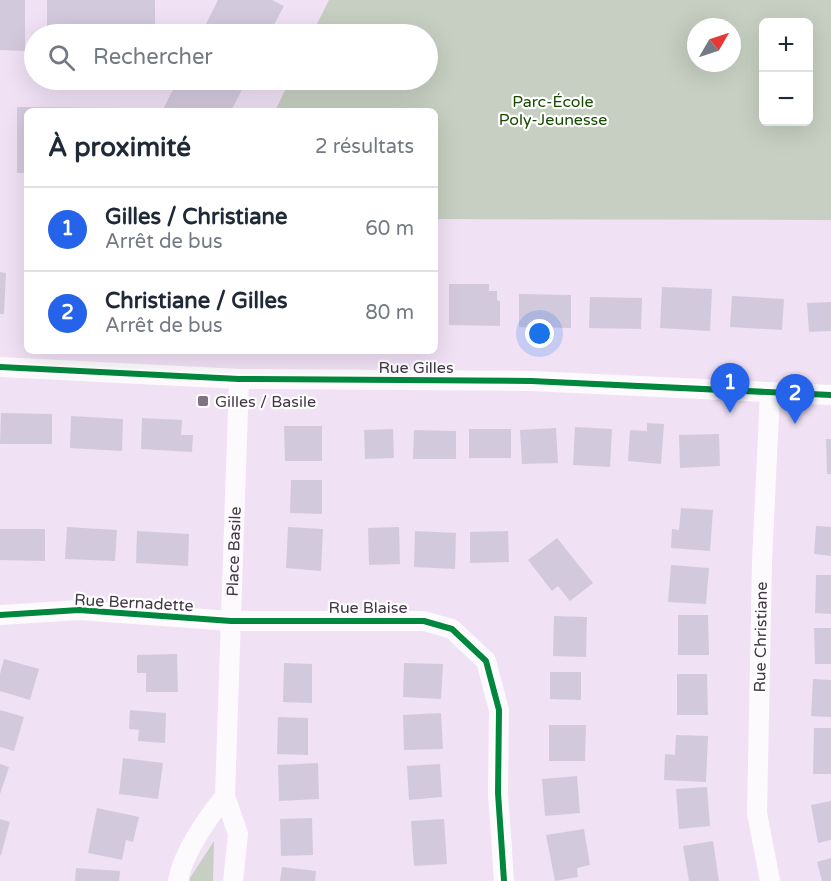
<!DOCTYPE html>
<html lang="fr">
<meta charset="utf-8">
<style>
:root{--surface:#fff;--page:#f6f6f7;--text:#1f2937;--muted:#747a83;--line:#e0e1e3;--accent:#2563eb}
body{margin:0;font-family:"Varela Round",sans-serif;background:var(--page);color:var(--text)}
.controls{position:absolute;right:18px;top:18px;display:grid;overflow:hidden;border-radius:9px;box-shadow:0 6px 24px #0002}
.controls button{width:54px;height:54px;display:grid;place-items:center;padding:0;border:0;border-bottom:2px solid var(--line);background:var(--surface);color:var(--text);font:30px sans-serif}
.compass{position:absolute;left:687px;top:18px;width:54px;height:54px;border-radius:50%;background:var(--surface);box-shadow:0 6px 24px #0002;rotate:51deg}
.you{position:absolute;left:540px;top:334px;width:21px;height:21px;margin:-15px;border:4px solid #fff;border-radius:50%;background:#1a73e8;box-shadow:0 0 0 9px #1a73e833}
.badge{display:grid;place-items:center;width:39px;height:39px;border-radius:50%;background:var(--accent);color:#fff;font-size:20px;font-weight:700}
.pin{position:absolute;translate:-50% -50px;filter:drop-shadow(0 2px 3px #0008)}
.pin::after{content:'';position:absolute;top:32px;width:21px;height:18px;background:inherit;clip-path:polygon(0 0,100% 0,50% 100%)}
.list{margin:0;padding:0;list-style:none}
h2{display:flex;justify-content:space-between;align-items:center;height:78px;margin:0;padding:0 24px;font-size:26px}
h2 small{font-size:20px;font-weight:400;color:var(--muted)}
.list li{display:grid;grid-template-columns:39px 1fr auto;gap:18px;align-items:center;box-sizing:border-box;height:84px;padding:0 24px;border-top:2px solid var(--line)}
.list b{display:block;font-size:22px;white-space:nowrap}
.list p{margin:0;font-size:20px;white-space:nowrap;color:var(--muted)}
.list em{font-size:20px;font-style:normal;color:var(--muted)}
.icon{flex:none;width:33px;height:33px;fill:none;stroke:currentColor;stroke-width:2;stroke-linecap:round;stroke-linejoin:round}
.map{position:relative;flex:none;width:831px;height:881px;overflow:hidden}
.search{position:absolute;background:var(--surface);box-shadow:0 6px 24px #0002;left:24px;top:24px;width:414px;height:66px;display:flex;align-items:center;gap:15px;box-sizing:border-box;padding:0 21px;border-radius:33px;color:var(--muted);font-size:22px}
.panel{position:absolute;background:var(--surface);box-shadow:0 6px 24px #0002;left:24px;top:108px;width:414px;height:246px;border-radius:9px}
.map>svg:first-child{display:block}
</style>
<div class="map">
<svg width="831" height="881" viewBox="0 0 831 881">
<rect width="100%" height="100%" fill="#f0e1f5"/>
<g fill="#c6cfc2" fill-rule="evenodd">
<path d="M329,0H831V220L435,219V111H275L290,80H428V34H312ZM764,22H808V122H764ZM696,27H732V63H696Z"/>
<polygon points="214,841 213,881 190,881 190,878"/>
</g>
<g fill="#d3c9dd">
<polygon points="0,0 25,0 25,51 0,50"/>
<rect x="47" y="0" width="108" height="34"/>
<polygon points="218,0 272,0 284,6 269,34 201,34"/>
<polygon points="178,80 247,80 231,111 162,111"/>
<polygon points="17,107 125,108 125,111 27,111 27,173 17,173"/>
<polygon points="0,272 6,273 4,314 0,314"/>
<polygon points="449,284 489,284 489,291 497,291 497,300 500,301 500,326 449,325"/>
<polygon points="662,287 712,289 710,331 660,328"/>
<polygon points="519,294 571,295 571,328 519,327"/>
<polygon points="732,296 784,299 782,330 730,327"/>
<polygon points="590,297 642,298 641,329 589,328"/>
<polygon points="831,302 831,331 809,332 807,303"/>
<polygon points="1,413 52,414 52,444 0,444"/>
<polygon points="71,416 123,419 122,451 70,448"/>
<polygon points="142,418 182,420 181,435 193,435 192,452 141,449"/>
<polygon points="647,423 664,424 661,464 628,461 630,430 647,431"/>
<polygon points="284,426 322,426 322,461 285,461"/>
<polygon points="575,427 612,429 610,467 573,465"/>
<polygon points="556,428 558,463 522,464 520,430"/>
<polygon points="393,429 394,458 365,459 364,430"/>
<rect x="469" y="429" width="42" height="29"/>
<polygon points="414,430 456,431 456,459 413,459"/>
<polygon points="719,434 720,466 680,468 679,435"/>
<polygon points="826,439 831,439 831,474 827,474"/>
<polygon points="291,480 322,480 322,514 290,513"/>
<polygon points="681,508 713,510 710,551 671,548 672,529 679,530"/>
<polygon points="816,526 831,527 831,556 814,554"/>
<polygon points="67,527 117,530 115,561 65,559"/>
<polygon points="288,527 323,529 321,571 286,568"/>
<polygon points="399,527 400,564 369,565 368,528"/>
<polygon points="0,529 45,529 45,561 0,560"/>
<polygon points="137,531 189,534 188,566 136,563"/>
<polygon points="415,531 456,533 455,569 414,567"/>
<polygon points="508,531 509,562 470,563 470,532"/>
<polygon points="557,538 593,583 570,601 558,586 552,591 528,560"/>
<polygon points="671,565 709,568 706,604 668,602"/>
<polygon points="816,575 831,575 831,614 815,613"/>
<polygon points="678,615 708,615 709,655 678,655"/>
<polygon points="554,616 587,617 586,657 553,656"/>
<polygon points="814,628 831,628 831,664 815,664"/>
<polygon points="177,654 178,692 146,692 146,673 137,673 137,655"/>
<polygon points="4,659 39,669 30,700 0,691 0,674"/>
<polygon points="284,663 312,664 312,703 283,702"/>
<polygon points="404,663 443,664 441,699 403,697"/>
<polygon points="550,672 581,672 581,700 550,699"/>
<polygon points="677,674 707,674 708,715 677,715"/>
<polygon points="813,679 831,680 831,717 811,716"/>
<polygon points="0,710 24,717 14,751 0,747"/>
<polygon points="130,710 166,713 165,743 138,741 139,730 129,729"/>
<polygon points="441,713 443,749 404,750 403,715"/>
<polygon points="278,717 308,718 308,755 277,754"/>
<polygon points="549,725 586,725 585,761 549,761"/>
<polygon points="814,728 831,728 831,774 813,774"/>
<polygon points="676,735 708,736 706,782 664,780 665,754 675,755"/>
<polygon points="123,758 163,763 158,799 119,794"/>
<polygon points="318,763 319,799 279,801 278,765"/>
<polygon points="0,764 9,767 0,794"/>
<polygon points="440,764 442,797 409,800 407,766"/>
<polygon points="577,776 580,813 545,816 542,779"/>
<polygon points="707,787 710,826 679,829 676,789"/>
<polygon points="831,801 831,840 818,843 811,805"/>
<polygon points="97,808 139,817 133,842 126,840 122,860 88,853"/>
<polygon points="312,818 313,855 281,856 280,819"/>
<polygon points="0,819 10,822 1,855 0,855"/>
<polygon points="444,819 447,864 414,866 411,821"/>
<polygon points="584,829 590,865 577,868 578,877 555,881 546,835"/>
<polygon points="713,841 719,881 689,881 683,846"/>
<polygon points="831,858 831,881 822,881 817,862"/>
<polygon points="282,867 316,871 315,881 280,881"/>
<polygon points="76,868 120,871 119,881 75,881"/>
</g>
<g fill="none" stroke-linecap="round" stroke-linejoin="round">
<g stroke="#fdfafe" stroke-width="20">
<polyline points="0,367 239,379 531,381 831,395"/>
<polyline points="770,393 762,562 757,813 770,881"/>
<polyline points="0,615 79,610 231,621 424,621 452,629 486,661 499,710 498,793 504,881"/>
<path d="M178,881C183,852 207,819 225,796"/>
<path id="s1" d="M233,881L238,834L225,796L239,379"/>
</g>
<defs>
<g id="cycleway">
<polyline points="0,367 239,379 531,381 831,395"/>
<polyline points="0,615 79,610 231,621 424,621 452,629 486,661 499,710 498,793 504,881"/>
</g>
</defs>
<use href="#cycleway" stroke="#fff" stroke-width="10"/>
<use href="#cycleway" stroke="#00873e" stroke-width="6"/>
</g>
<rect fill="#7f7283" stroke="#fff" stroke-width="2" x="197" y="395" width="12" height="12" rx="3"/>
<g text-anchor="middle" stroke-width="4.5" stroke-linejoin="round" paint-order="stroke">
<g font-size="16" fill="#194a01" stroke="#fff">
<text x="553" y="107">Parc-École<tspan x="553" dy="18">Poly-Jeunesse</tspan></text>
</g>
<g font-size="16" fill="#423745" stroke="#fff">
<text x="416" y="373">Rue Gilles</text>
<text dy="6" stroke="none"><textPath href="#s1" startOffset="332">Place Basile</textPath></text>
<text transform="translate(134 602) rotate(3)" y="6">Rue Bernadette</text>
<text x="368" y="613">Rue Blaise</text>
<text transform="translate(760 637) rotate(-89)" y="6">Rue Christiane</text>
</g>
<g font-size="16" fill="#423745" stroke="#fff" text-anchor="start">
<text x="215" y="407">Gilles / Basile</text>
</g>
</g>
</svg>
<div class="controls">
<button>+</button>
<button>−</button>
</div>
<svg class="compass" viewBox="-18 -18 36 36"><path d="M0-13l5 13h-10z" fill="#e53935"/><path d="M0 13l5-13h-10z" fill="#747a83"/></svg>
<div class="you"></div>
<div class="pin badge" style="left:730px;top:413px">1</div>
<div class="pin badge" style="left:795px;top:424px">2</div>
<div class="search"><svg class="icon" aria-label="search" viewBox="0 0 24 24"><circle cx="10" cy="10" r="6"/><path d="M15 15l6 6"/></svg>Rechercher</div>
<section class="panel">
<h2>À proximité<small>2 résultats</small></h2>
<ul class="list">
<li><span class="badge">1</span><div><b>Gilles / Christiane</b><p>Arrêt de bus</p></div><em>60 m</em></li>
<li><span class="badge">2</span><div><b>Christiane / Gilles</b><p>Arrêt de bus</p></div><em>80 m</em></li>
</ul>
</section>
</div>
